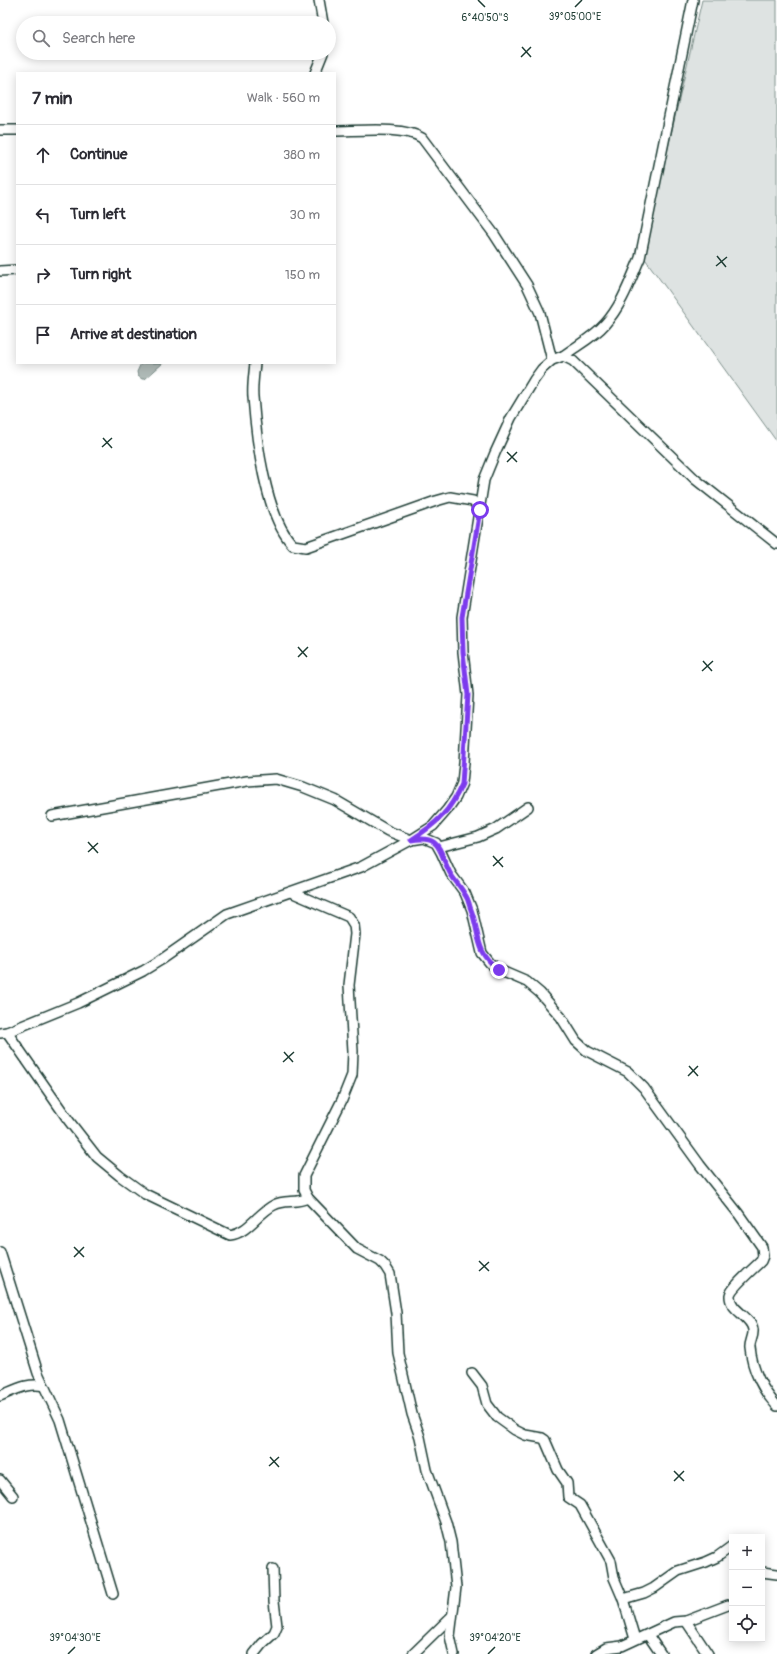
<!DOCTYPE html>
<meta charset="utf-8">
<style>
:root{--surface:#fff;--page:#f2f2f3;--text:#2b2b33;--muted:#7c7c81;--line:#e1e1e2}
body{margin:0;font-family:Pangolin,sans-serif;background:var(--page);color:var(--text)}
.controls{position:absolute;right:12px;bottom:12px;display:grid;overflow:hidden;border-radius:0px;box-shadow:0 2px 10px #0003}
.controls button{width:36px;height:36px;display:grid;place-items:center;padding:0;border:0;border-bottom:1px solid var(--line);background:var(--surface);color:var(--text);font:20px sans-serif}
.stop{position:absolute;width:12px;height:12px;margin:-9px;border:3px solid #7c3aed;border-radius:50%;background:#fff}
.stop.end{background:#7c3aed;border-color:#fff;box-shadow:0 1px 4px #0008}
.list{margin:0;padding:0;list-style:none}
h2{display:flex;justify-content:space-between;align-items:center;height:52px;margin:0;padding:0 16px;font-size:17px}
h2 small{font-size:13px;font-weight:400;color:var(--muted)}
.list li{display:grid;grid-template-columns:26px 1fr auto;gap:12px;align-items:center;box-sizing:border-box;height:60px;padding:0 16px;border-top:1px solid var(--line)}
.list b{display:block;font-size:15px;white-space:nowrap}
.list em{font-size:13px;font-style:normal;color:var(--muted)}
.icon{flex:none;width:22px;height:22px;fill:none;stroke:currentColor;stroke-width:2;stroke-linecap:round;stroke-linejoin:round}
.map{position:relative;flex:none;width:777px;height:1654px;overflow:hidden}
.search{position:absolute;background:var(--surface);box-shadow:0 2px 10px #0003;left:16px;top:16px;width:320px;height:44px;display:flex;align-items:center;gap:10px;box-sizing:border-box;padding:0 14px;border-radius:22px;color:var(--muted);font-size:15px}
.panel{position:absolute;background:var(--surface);box-shadow:0 2px 10px #0003;left:16px;top:72px;width:320px;height:292px;border-radius:0px}
.map>svg:first-child{display:block}
</style>
<div class="map">
<svg width="777" height="1654" viewBox="0 0 777 1654">
<rect width="100%" height="100%" fill="#fff"/>
<filter id="ink" filterUnits="userSpaceOnUse"><feTurbulence type="fractalNoise" baseFrequency=".025" numOctaves="2"/><feDisplacementMap in="SourceGraphic" scale="8" xChannelSelector="R" yChannelSelector="G"/><feConvolveMatrix kernelMatrix="1 2 1 2 8 2 1 2 1" color-interpolation-filters="sRGB"/></filter>
<g filter="url(#ink)">
<polygon fill="#dee3e2" stroke="#7e908b" points="702,0 777,0 777,442 643,256"/>
<polygon fill="#afbab7" stroke="#758883" points="141,363 163,363 145,379 142,379 138,376 137,372"/>
<g fill="none" stroke-linecap="round" stroke-linejoin="round">
<defs>
<g id="minor">
<polyline points="319,0 323,23"/>
<polyline points="315,73 323,53"/>
<polyline points="0,130 17,130"/>
<path d="M335,131C358,131 404,126 422,138L494,234L527,285L540,313L552,360"/>
<polyline points="0,271 17,270"/>
<path d="M563,356C576,346 594,337 605,324C622,305 630,281 640,258L693,0"/>
<path d="M255,363C254,374 252,386 253,397C256,437 265,516 293,545L306,547L436,501L450,497L473,501L480,510"/>
<path d="M52,816L247,781L276,779L303,787L335,800L388,831L411,840L424,838L436,843L441,852L451,874L465,893L472,910L482,953L490,963L499,970L527,982L540,993L561,1017L576,1041L587,1051L628,1072L644,1088L700,1165L738,1213L762,1247L763,1256L761,1261C755,1267 731,1288 730,1295C729,1311 752,1316 753,1330C754,1336 749,1343 750,1348C752,1370 763,1391 777,1406"/>
<polyline points="439,847 478,837 496,829 528,807"/>
<polyline points="291,892 349,917 354,925 355,934 349,985 353,1051 352,1075 342,1100 304,1176 304,1190 308,1198 357,1249 380,1261 385,1266 390,1274 396,1313 398,1353 412,1414 420,1437 427,1470 446,1522 451,1542 456,1587 450,1636 454,1654"/>
<path d="M7,1032L69,1121L97,1157L120,1176L145,1194L230,1235C248,1233 258,1213 274,1205C285,1199 296,1204 308,1198"/>
<polyline points="0,1033 7,1032 78,1003 143,971 161,960 227,914 361,867 411,840 433,826 447,810 456,797 462,783 464,763 468,695 463,652 462,617 484,480 495,453 511,418 534,380 542,369 552,360 563,356 573,361 695,479 777,544"/>
<polyline points="0,1252 38,1373 60,1420 113,1594"/>
<polyline points="472,1373 482,1386 487,1404 497,1417 515,1430 525,1435 542,1438 545,1440 558,1470 567,1483 568,1497 580,1505 611,1561 614,1578 623,1599 635,1639"/>
<path d="M0,1396C15,1390 28,1382 44,1386"/>
<polyline points="0,1480 13,1496"/>
<polyline points="762,1572 777,1574"/>
<polyline points="623,1599 644,1593 654,1588 678,1571 706,1562 717,1557 732,1546"/>
<polyline points="686,1621 708,1654"/>
<polyline points="648,1635 661,1654"/>
<polyline points="254,1654 262,1644 274,1633 277,1626 274,1601 273,1569"/>
<polyline points="413,1654 452,1616"/>
<polyline points="596,1654 606,1648 622,1646 674,1622 686,1621 728,1605"/>
</g>
</defs>
<use href="#minor" stroke="#1f3d34" stroke-width="12"/>
<use href="#minor" stroke="#fff" stroke-width="9"/>
</g>
</g>
<g fill="none" stroke-linecap="round" stroke-linejoin="round" filter="url(#ink)">
<path stroke="#7c3aed" stroke-width="5" d="M480,510L462,617L463,652L468,695L462,784C450,812 436,824 411,840C442,835 438,850 450,873C454,880 460,886 464,893C467,897 469,902 470,907C481,933 473,950 499,970"/>
</g>
<path fill="none" stroke="#1f3d34" stroke-width="1.5" d="M478,0L485,7M575,7L582,0M522,47L531,57M521,57L531,47M717,256L726,267M716,266L727,257M103,438L112,448M102,447L112,438M507,452L517,462M507,462L517,452M298,647L307,657M298,657L308,647M703,661L712,671M702,671L713,661M88,842L98,853M88,852L98,843M493,856L503,867M493,866L503,857M284,1052L293,1062M283,1062L294,1052M689,1066L698,1076M688,1076L698,1066M74,1247L84,1257M74,1257L84,1247M479,1261L489,1271M479,1271L489,1262M270,1457L279,1467M269,1466L279,1457M674,1471L684,1481M674,1481L684,1471M68,1654L75,1647M488,1654L495,1647"/>
<g font-size="10" text-anchor="middle" fill="#1f3d34" stroke="#fff" stroke-width="4" stroke-linejoin="round" paint-order="stroke">
<text x="575" y="20">39°05'00"E</text>
<text x="485" y="21">6°40'50"S</text>
<text x="75" y="1641">39°04'30"E</text>
<text x="495" y="1641">39°04'20"E</text>
</g>
</svg>
<div class="controls">
<button>+</button>
<button>−</button>
<button><svg class="icon" aria-label="locate" viewBox="0 0 24 24"><circle cx="12" cy="12" r="6"/><path d="M12 2v4M12 18v4M2 12h4M18 12h4"/></svg></button>
</div>
<div class="stop" style="left:480px;top:510px"></div>
<div class="stop end" style="left:499px;top:970px"></div>
<div class="search"><svg class="icon" aria-label="search" viewBox="0 0 24 24"><circle cx="10" cy="10" r="6"/><path d="M15 15l6 6"/></svg>Search here</div>
<section class="panel">
<h2>7 min<small>Walk · 560 m</small></h2>
<ul class="list">
<li><svg class="icon" aria-label="ahead" viewBox="0 0 24 24"><path d="M12 20V5M6 11l6-6 6 6"/></svg><div><b>Continue</b></div><em>380 m</em></li>
<li><svg class="icon" aria-label="left" viewBox="0 0 24 24"><path d="M17 20v-9H6M10 6l-5 5 5 5"/></svg><div><b>Turn left</b></div><em>30 m</em></li>
<li><svg class="icon" aria-label="right" viewBox="0 0 24 24"><path d="M7 20v-9h11M14 6l5 5-5 5"/></svg><div><b>Turn right</b></div><em>150 m</em></li>
<li><svg class="icon" aria-label="arrive" viewBox="0 0 24 24"><path d="M6 21V4h12l-3 4 3 4H6"/></svg><div><b>Arrive at destination</b></div></li>
</ul>
</section>
</div>
